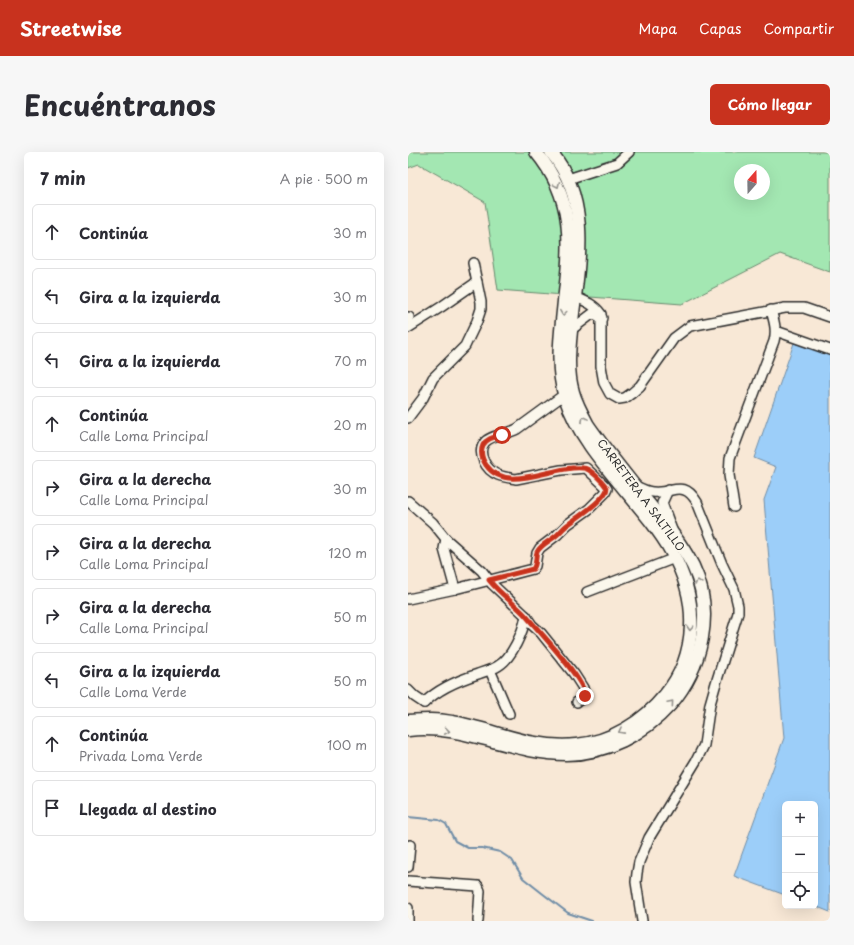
<!DOCTYPE html>
<html lang="es">
<meta charset="utf-8">
<style>
:root{--surface:#fff;--page:#f7f7f7;--text:#2b2b33;--muted:#7c7c81;--line:#e1e1e2;--accent:#c8321e}
body{margin:0;font-family:"Playpen Sans",sans-serif;background:var(--page);color:var(--text)}
.controls{position:absolute;right:12px;bottom:12px;display:grid;overflow:hidden;border-radius:6px;box-shadow:0 4px 16px #0002}
.controls button{width:36px;height:36px;display:grid;place-items:center;padding:0;border:0;border-bottom:1px solid var(--line);background:var(--surface);color:var(--text);font:20px sans-serif}
.compass{position:absolute;left:326px;top:12px;width:36px;height:36px;border-radius:50%;background:var(--surface);box-shadow:0 4px 16px #0002;rotate:20deg}
.stop{position:absolute;width:12px;height:12px;margin:-9px;border:3px solid #c8321e;border-radius:50%;background:#fff}
.stop.end{background:#c8321e;border-color:#fff;box-shadow:0 1px 4px #0008}
.list{margin:0;padding:0;list-style:none}
h2{display:flex;justify-content:space-between;align-items:center;height:52px;margin:0;padding:0 16px;font-size:17px}
h2 small{font-size:13px;font-weight:400;color:var(--muted)}
.list li{display:grid;grid-template-columns:26px 1fr auto;gap:12px;align-items:center;box-sizing:border-box;height:56px;margin:0 8px 8px;padding:0 8px;border:1px solid var(--line);border-radius:6px}
.list b{display:block;font-size:15px;white-space:nowrap}
.list p{margin:0;font-size:13px;white-space:nowrap;color:var(--muted)}
.list em{font-size:13px;font-style:normal;color:var(--muted)}
.icon{flex:none;width:22px;height:22px;fill:none;stroke:currentColor;stroke-width:2;stroke-linecap:round;stroke-linejoin:round}
.map{position:relative;flex:none;width:422px;height:769px;overflow:hidden;border-radius:6px}
header{display:flex;align-items:center;gap:24px;box-sizing:border-box;height:56px;padding:0 20px;background:var(--accent);color:#fff}
header strong{font-size:19px}
nav{display:flex;gap:22px;margin-inline-start:auto;font-size:14px}
.intro{display:flex;align-items:center;justify-content:space-between;box-sizing:border-box;height:96px;padding:0 24px}
h1{margin:0;font-size:28px}
.button{padding:10px 18px;border-radius:6px;background:var(--accent);color:#fff;font-size:14px;font-weight:700}
main{display:flex;gap:24px;padding:0 24px}
aside{flex:1;background:var(--surface);border-radius:6px;box-shadow:0 4px 16px #0002}
.map>svg:first-child{display:block}
</style>
<header>
<strong>Streetwise</strong>
<nav><a>Mapa</a><a>Capas</a><a>Compartir</a></nav>
</header>
<div class="intro"><h1>Encuéntranos</h1><a class="button">Cómo llegar</a></div>
<main>
<aside>
<h2>7 min<small>A pie · 500 m</small></h2>
<ul class="list">
<li><svg class="icon" aria-label="ahead" viewBox="0 0 24 24"><path d="M12 20V5M6 11l6-6 6 6"/></svg><div><b>Continúa</b></div><em>30 m</em></li>
<li><svg class="icon" aria-label="left" viewBox="0 0 24 24"><path d="M17 20v-9H6M10 6l-5 5 5 5"/></svg><div><b>Gira a la izquierda</b></div><em>30 m</em></li>
<li><svg class="icon" aria-label="left" viewBox="0 0 24 24"><path d="M17 20v-9H6M10 6l-5 5 5 5"/></svg><div><b>Gira a la izquierda</b></div><em>70 m</em></li>
<li><svg class="icon" aria-label="ahead" viewBox="0 0 24 24"><path d="M12 20V5M6 11l6-6 6 6"/></svg><div><b>Continúa</b><p>Calle Loma Principal</p></div><em>20 m</em></li>
<li><svg class="icon" aria-label="right" viewBox="0 0 24 24"><path d="M7 20v-9h11M14 6l5 5-5 5"/></svg><div><b>Gira a la derecha</b><p>Calle Loma Principal</p></div><em>30 m</em></li>
<li><svg class="icon" aria-label="right" viewBox="0 0 24 24"><path d="M7 20v-9h11M14 6l5 5-5 5"/></svg><div><b>Gira a la derecha</b><p>Calle Loma Principal</p></div><em>120 m</em></li>
<li><svg class="icon" aria-label="right" viewBox="0 0 24 24"><path d="M7 20v-9h11M14 6l5 5-5 5"/></svg><div><b>Gira a la derecha</b><p>Calle Loma Principal</p></div><em>50 m</em></li>
<li><svg class="icon" aria-label="left" viewBox="0 0 24 24"><path d="M17 20v-9H6M10 6l-5 5 5 5"/></svg><div><b>Gira a la izquierda</b><p>Calle Loma Verde</p></div><em>50 m</em></li>
<li><svg class="icon" aria-label="ahead" viewBox="0 0 24 24"><path d="M12 20V5M6 11l6-6 6 6"/></svg><div><b>Continúa</b><p>Privada Loma Verde</p></div><em>100 m</em></li>
<li><svg class="icon" aria-label="arrive" viewBox="0 0 24 24"><path d="M6 21V4h12l-3 4 3 4H6"/></svg><div><b>Llegada al destino</b></div></li>
</ul>
</aside>
<div class="map">
<svg width="422" height="769" viewBox="0 0 422 769">
<rect width="100%" height="100%" fill="#f8e8d6"/>
<filter id="ink" filterUnits="userSpaceOnUse"><feTurbulence type="fractalNoise" baseFrequency=".025" numOctaves="2"/><feDisplacementMap in="SourceGraphic" scale="8" xChannelSelector="R" yChannelSelector="G"/><feConvolveMatrix kernelMatrix="1 2 1 2 8 2 1 2 1" color-interpolation-filters="sRGB"/></filter>
<g filter="url(#ink)">
<path fill="#a3e7b2" stroke="#67896e" fill-rule="evenodd" d="M0,0H422V120L372,102L274,152L90,138L77,50L11,12L0,16ZM332,18H356V42H332Z"/>
<polygon fill="#9ccef9" stroke="#6f8da7" points="386,191 422,203 422,760 407,754 407,652 377,652 377,743 326,724 376,586 356,348 368,315 346,306"/>
<g fill="none" stroke-linecap="round" stroke-linejoin="round">
<polyline stroke="#6f8da7" stroke-width="2" points="0,665 31,668 38,672 47,689 60,696 74,696 92,700 104,708 115,726 134,741 160,761 184,769"/>
<defs>
<g id="minor">
<polyline points="160,27 209,11 221,0"/>
<path d="M167,145C177,149 186,152 193,162V214L196,231L202,242L211,247L217,246L224,241L232,234L266,186L282,174L377,156H396L422,165"/>
<polyline points="0,167 1,165"/>
<polyline points="0,176 33,155 69,130"/>
<polyline points="163,178 184,162 188,163 194,166"/>
<polyline points="368,179 422,198"/>
<polyline points="0,266 15,246 25,226 57,194 69,169 73,157 73,150 65,111"/>
<path d="M227,334C233,336 239,340 245,340C265,342 275,327 289,350L314,412L326,437L330,454V461L308,531L302,552L296,593L288,609L241,686L231,710L229,721L228,730L234,769"/>
<polyline points="260,338 254,351 264,378"/>
<polyline points="0,349 25,371 38,387 74,419 84,432 118,464 124,473 133,481 166,522 175,536 177,544 169,550"/>
<path d="M326,355L321,323L322,306L366,189C369,178 366,169 363,158"/>
<polyline points="38,387 36,397 47,437"/>
<polyline points="179,440 267,406"/>
<path d="M0,447L47,437L125,417L127,414L129,401L132,396L149,383L160,372L181,357L197,341L199,337L197,334L178,316L153,318L108,327C102,326 95,325 90,323C78,318 68,301 77,290C83,283 100,282 109,277L157,242"/>
<polyline points="82,518 101,562"/>
<polyline points="0,538 7,545 16,551"/>
<path d="M16,551C30,537 51,528 70,522C77,519 84,518 90,514C104,506 115,480 118,464"/>
<polyline points="0,715 2,693"/>
<polyline points="0,729 70,734 72,739 70,769"/>
<polyline points="0,756 0,769"/>
</g>
<g id="major">
<path d="M0,569C15,568 29,567 44,570C85,577 125,598 168,593C203,590 235,570 257,543C273,524 282,499 283,474C287,379 184,329 157,245C147,213 153,182 156,149C163,92 167,47 128,0"/>
<path d="M0,578C54,571 104,602 158,602C197,602 236,582 262,553C294,516 307,460 285,414C272,389 255,369 237,347C218,323 198,299 180,273C174,262 168,251 165,240C159,220 161,199 163,179C169,118 186,52 143,0"/>
</g>
</defs>
<use href="#minor" stroke="#2b2b2b" stroke-width="12"/>
<use href="#major" stroke="#2b2b2b" stroke-width="15"/>
<use href="#minor" stroke="#fbf7ec" stroke-width="9"/>
<use href="#major" stroke="#fbf7ec" stroke-width="12"/>
</g>
<defs><path id="oneway-chevron" d="M-2-3.5L2.5 0L-2 3.5" fill="none" stroke-width="1.6" stroke-linecap="round" stroke-linejoin="round"/></defs>
<g stroke="#93918c">
<use href="#oneway-chevron" transform="translate(149 33) rotate(66)"/>
<use href="#oneway-chevron" transform="translate(155 161) rotate(98)"/>
<use href="#oneway-chevron" transform="translate(176 267) rotate(-118)"/>
<use href="#oneway-chevron" transform="translate(290 430) rotate(-106)"/>
<use href="#oneway-chevron" transform="translate(282 476) rotate(93)"/>
<use href="#oneway-chevron" transform="translate(263 551) rotate(-49)"/>
<use href="#oneway-chevron" transform="translate(39 579) rotate(8)"/>
<use href="#oneway-chevron" transform="translate(213 579) rotate(152)"/>
</g>
</g>
<g fill="none" stroke-linecap="round" stroke-linejoin="round" filter="url(#ink)">
<path stroke="#c8321e" stroke-width="5" d="M94,283C87,285 79,286 75,293C72,300 74,307 78,313C99,343 147,312 175,316C182,316 195,330 199,336C199,346 170,365 162,371C157,374 154,378 150,382C144,388 133,392 129,400C127,406 129,412 125,417L81,428C92,442 106,451 118,464C130,478 178,529 177,544"/>
</g>
<g text-anchor="middle" stroke-width="3" stroke-linejoin="round" paint-order="stroke">
<g font-size="11" fill="#2b2b2b" stroke="#fbf7ec">
<text transform="translate(233 343) rotate(53)" y="4">CARRETERA A SALTILLO</text>
</g>
</g>
</svg>
<div class="controls">
<button>+</button>
<button>−</button>
<button><svg class="icon" aria-label="locate" viewBox="0 0 24 24"><circle cx="12" cy="12" r="6"/><path d="M12 2v4M12 18v4M2 12h4M18 12h4"/></svg></button>
</div>
<svg class="compass" viewBox="-18 -18 36 36"><path d="M0-13l5 13h-10z" fill="#e53935"/><path d="M0 13l5-13h-10z" fill="#7c7c81"/></svg>
<div class="stop" style="left:94px;top:283px"></div>
<div class="stop end" style="left:177px;top:544px"></div>
</div>
</main>
